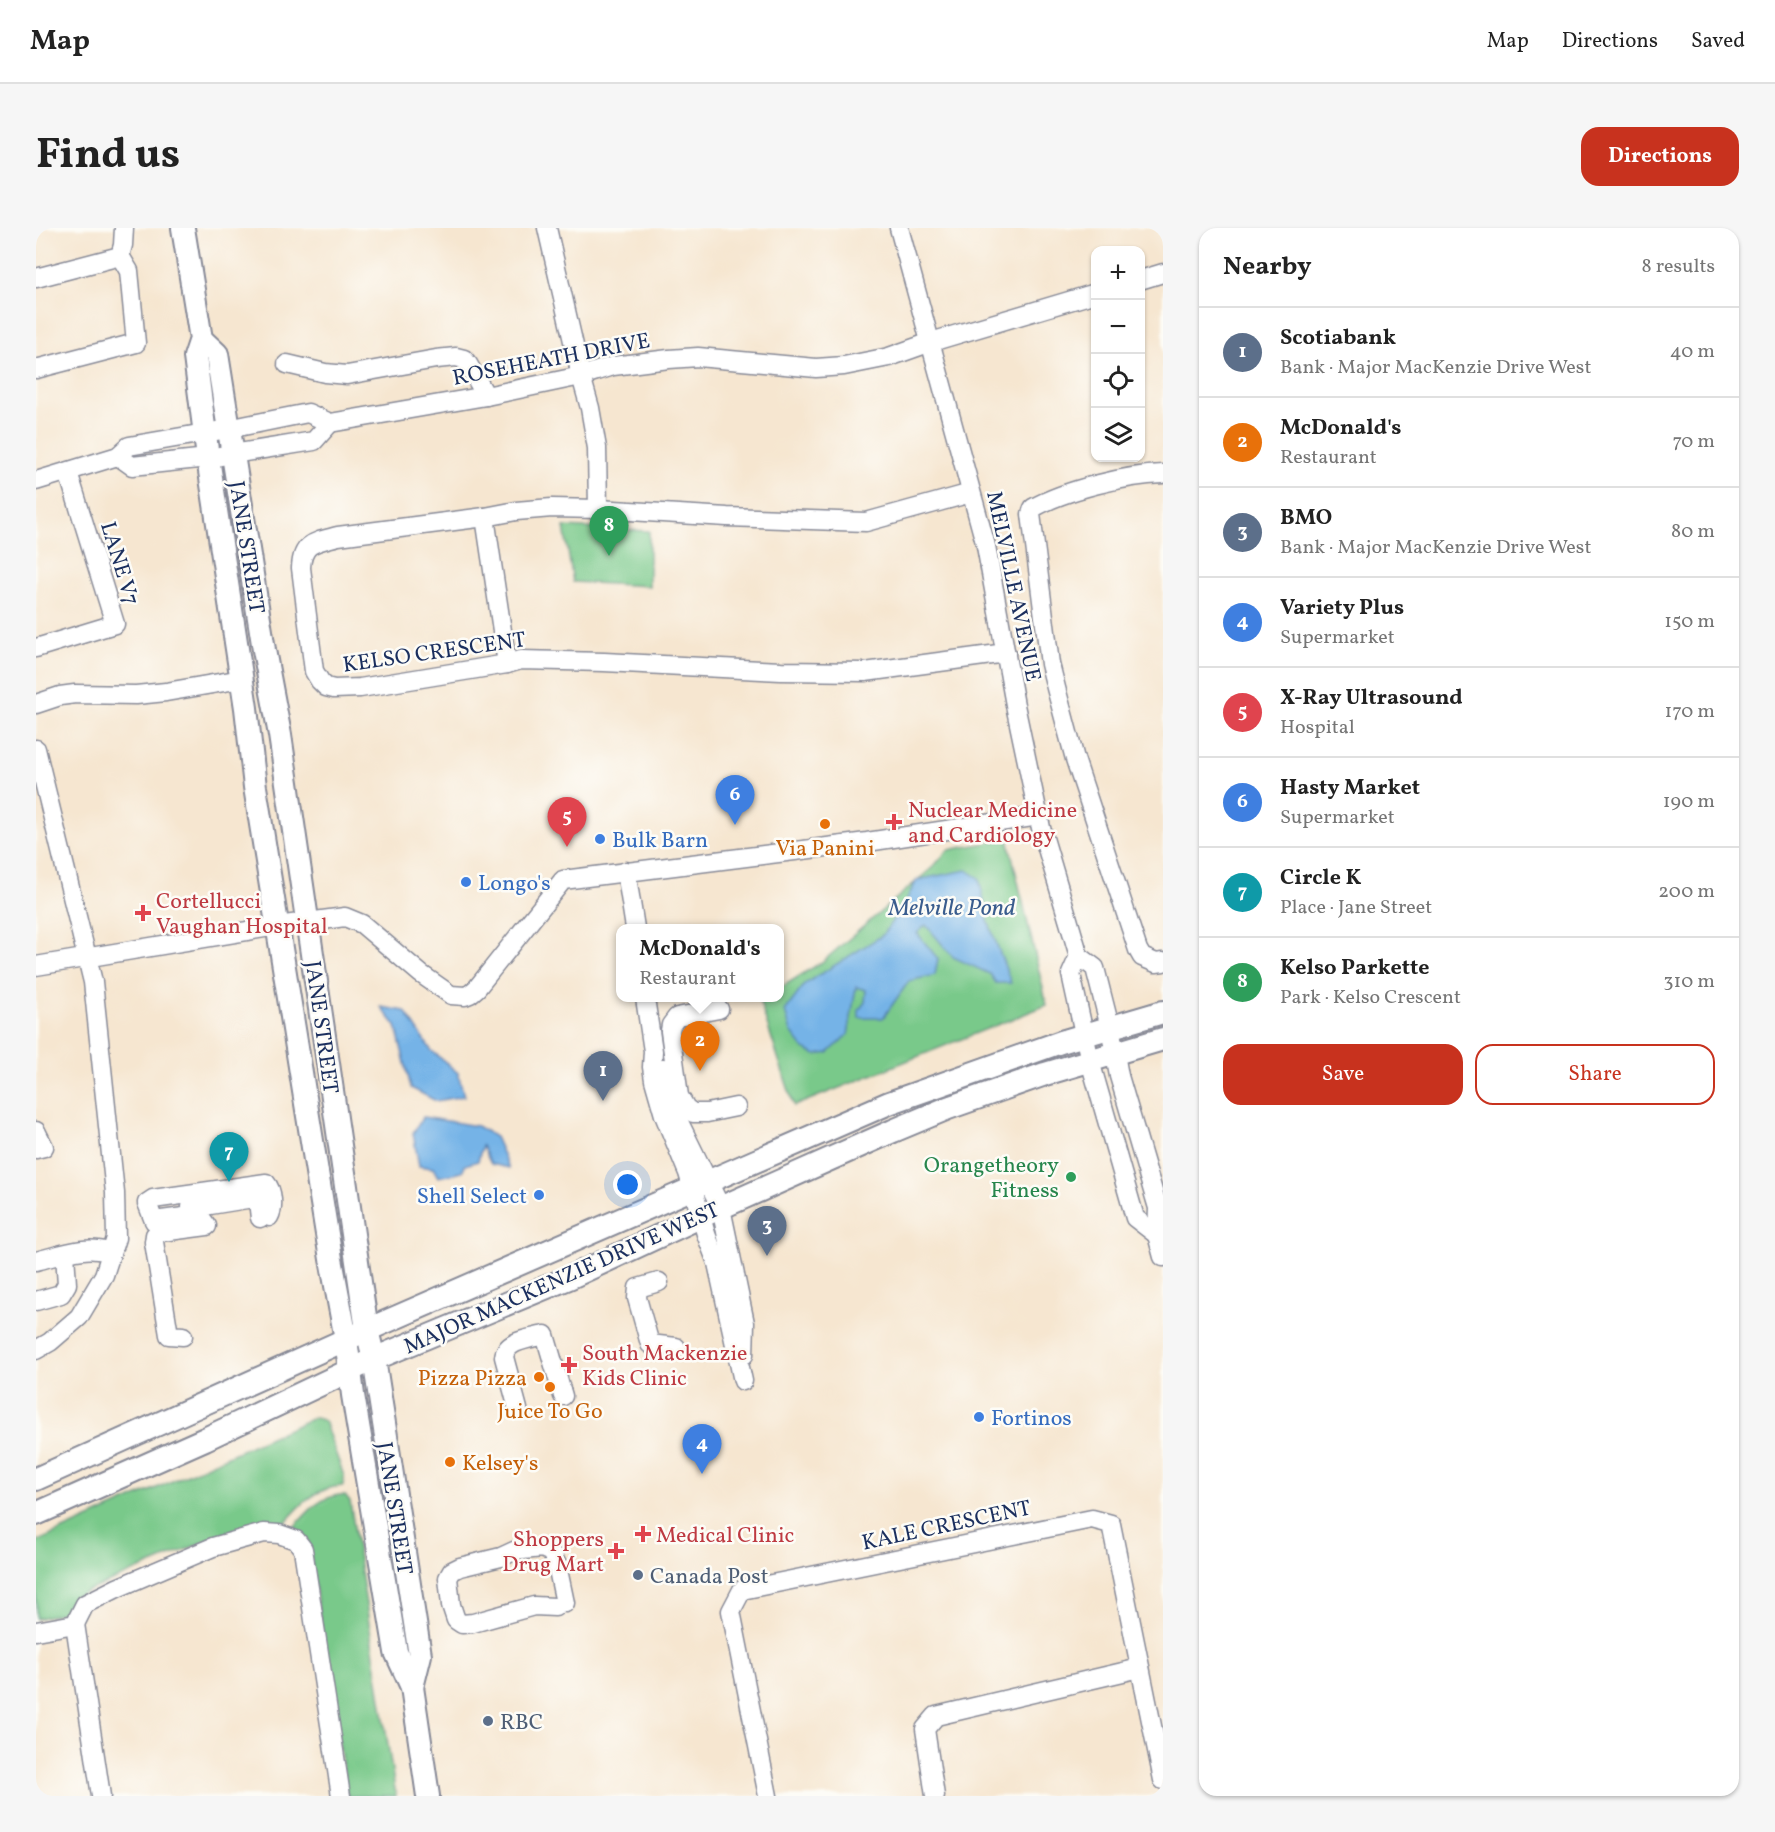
<!DOCTYPE html>
<meta charset="utf-8">
<style>
:root{--surface:#fff;--page:#f6f6f6;--text:#222;--muted:#767676;--line:#e0e0e0;--accent:#c8321e}
body{margin:0;font-family:Vollkorn,serif;background:var(--page);color:var(--text)}
.controls{position:absolute;right:18px;top:18px;display:grid;overflow:hidden;border-radius:12px;box-shadow:0 2px 4px #0004}
.controls button{width:54px;height:54px;display:grid;place-items:center;padding:0;border:0;border-bottom:2px solid var(--line);background:var(--surface);color:var(--text);font:30px sans-serif}
.you{position:absolute;left:592px;top:957px;width:21px;height:21px;margin:-15px;border:4px solid #fff;border-radius:50%;background:#1a73e8;box-shadow:0 0 0 9px #1a73e833}
.badge{display:grid;place-items:center;width:39px;height:39px;border-radius:50%;background:var(--accent);color:#fff;font-size:20px;font-weight:700}
.pin{position:absolute;translate:-50% -50px;filter:drop-shadow(0 2px 3px #0008)}
.pin::after{content:'';position:absolute;top:32px;width:21px;height:18px;background:inherit;clip-path:polygon(0 0,100% 0,50% 100%)}
.popup{position:absolute;left:580px;top:696px;width:168px;height:78px;box-sizing:border-box;display:grid;place-content:center;border-radius:12px;background:var(--surface);filter:drop-shadow(0 2px 4px #0005);font-size:20px;white-space:nowrap;color:var(--muted)}
.popup b{font-size:22px;color:var(--text)}
.popup::after{content:'';position:absolute;left:50%;top:100%;margin-left:-12px;border:12px solid transparent;border-top-color:var(--surface)}
.list{margin:0;padding:0;list-style:none}
h2{display:flex;justify-content:space-between;align-items:center;height:78px;margin:0;padding:0 24px;font-size:26px}
h2 small{font-size:20px;font-weight:400;color:var(--muted)}
.list li{display:grid;grid-template-columns:39px 1fr auto;gap:18px;align-items:center;box-sizing:border-box;height:90px;padding:0 24px;border-top:2px solid var(--line)}
.list b{display:block;font-size:22px;white-space:nowrap}
.list p{margin:0;font-size:20px;white-space:nowrap;color:var(--muted)}
.list em{font-size:20px;font-style:normal;color:var(--muted)}
.actions{display:flex;gap:12px;padding:18px 24px}
.actions a{flex:1;padding:14px 0;border:2px solid var(--accent);border-radius:18px;text-align:center;font-size:21px;color:var(--accent)}
.actions .main{background:var(--accent);color:#fff}
.icon{flex:none;width:33px;height:33px;fill:none;stroke:currentColor;stroke-width:2;stroke-linecap:round;stroke-linejoin:round}
.map{position:relative;flex:none;width:1127px;height:1568px;overflow:hidden;border-radius:18px}
header{display:flex;align-items:center;gap:36px;box-sizing:border-box;height:84px;padding:0 30px;background:var(--surface);border-bottom:2px solid var(--line)}
header strong{font-size:28px}
nav{display:flex;gap:33px;margin-inline-start:auto;font-size:21px}
.intro{display:flex;align-items:center;justify-content:space-between;box-sizing:border-box;height:144px;padding:0 36px}
h1{margin:0;font-size:42px}
.button{padding:15px 27px;border-radius:18px;background:var(--accent);color:#fff;font-size:21px;font-weight:700}
main{display:flex;gap:36px;padding:0 36px}
aside{flex:1;background:var(--surface);border-radius:18px;box-shadow:0 2px 4px #0004}
.map>svg:first-child{display:block}
</style>
<header>
<strong>Map</strong>
<nav><a>Map</a><a>Directions</a><a>Saved</a></nav>
</header>
<div class="intro"><h1>Find us</h1><a class="button">Directions</a></div>
<main>
<div class="map">
<svg width="1127" height="1568" viewBox="0 0 1127 1568">
<rect width="100%" height="100%" fill="#fdfcf7"/>
<filter id="ink" filterUnits="userSpaceOnUse"><feTurbulence type="fractalNoise" baseFrequency=".0167" numOctaves="2"/><feDisplacementMap in="SourceGraphic" scale="12" xChannelSelector="R" yChannelSelector="G"/><feConvolveMatrix kernelMatrix="1 2 1 2 8 2 1 2 1" color-interpolation-filters="sRGB"/></filter>
<filter id="wash" filterUnits="userSpaceOnUse"><feTurbulence type="fractalNoise" baseFrequency=".008" numOctaves="4" result="noise"/><feDisplacementMap in="SourceGraphic" scale="24" xChannelSelector="R" yChannelSelector="G"/><feGaussianBlur stdDeviation="1.35" result="paint"/><feColorMatrix in="noise" values="0 0 0 0 0 0 0 0 0 0 0 0 0 0 0 0 0 1.4 0 .05"/><feComposite in="paint" operator="in"/></filter>
<g filter="url(#wash)">
<rect width="100%" height="100%" fill="#f6e6d0"/>
<g fill="#79c98a" stroke="#4a7c74" stroke-width="1.5">
<polygon points="528,299 613,303 613,358 537,354"/>
<polygon points="972,611 1011,777 758,878 723,772 727,770 744,770 744,760 786,734 897,639 912,622"/>
<path d="M279,1189L288,1193L308,1248L307,1258C280,1259 264,1277 247,1297L232,1296L190,1305L37,1369L26,1385L0,1391V1314Z"/>
<path d="M303,1267H309L314,1273L360,1568H311L272,1312L258,1299C272,1284 282,1270 303,1267Z"/>
</g>
<g fill="#74b3e7" stroke="#4871a2" stroke-width="1.5">
<polygon points="931,642 943,650 952,693 975,755 960,755 954,746 917,729 890,697 881,705 902,731 899,747 873,753 847,790 823,790 823,782 829,774 830,762 820,759 812,807 792,825 780,827 768,821 755,804 749,783 769,756 847,707 869,674 881,652"/>
<polygon points="345,779 369,783 395,822 422,845 428,868 400,873 375,860 360,798"/>
<polygon points="387,889 441,898 459,909 473,940 455,936 446,918 442,933 429,937 426,944 402,949 397,940 383,938 377,905"/>
</g>
</g>
<g filter="url(#ink)">
<g fill="none" stroke-linecap="round" stroke-linejoin="round">
<defs>
<g id="minor">
<polyline points="511,0 545,148 554,180 561,220 562,281"/>
<polyline points="863,0 950,318 979,477 1005,600 1043,728 1059,740 1074,799 1083,848 1122,980 1121,1007 1127,1029"/>
<polyline points="0,50 84,28 87,17 88,0"/>
<polyline points="1104,52 1127,45"/>
<polyline points="251,136 289,145 311,147 400,131 420,129 428,131 432,136 450,168"/>
<polyline points="0,141 100,115 93,43 84,28"/>
<polyline points="82,228 96,238 172,230 278,213 294,195"/>
<path d="M1127,246C1090,247 1029,262 997,280L995,286L1014,436L1020,460L1039,531L1102,722L1106,729L1120,735L1127,734"/>
<polyline points="0,253 82,228 93,218 192,201 272,185 294,195 450,168 545,148 577,138 633,131 662,129 780,140 808,138 853,129 895,114 1060,65"/>
<path d="M935,265L830,294L691,289L562,281L516,280L480,283L449,289L302,308C280,314 266,314 265,340L278,443L284,453L290,459L298,461L324,460L471,436L485,432L568,434L745,443L829,444L970,425"/>
<polyline points="449,289 471,436"/>
<polyline points="0,420 79,396 32,244"/>
<polyline points="0,476 24,468 39,466 100,467 130,464 206,451"/>
<polyline points="0,521 57,754 79,965 80,1010 68,1047 43,1089 14,1114 0,1122"/>
<polyline points="590,643 599,700"/>
<polyline points="1043,728 1035,746 1054,833 1099,990 1121,1007"/>
<polyline points="0,738 241,698 309,689 326,696 385,746 415,767 429,768 434,766 441,760 527,652 831,614 1003,588"/>
<polyline points="609,770 617,823 616,839 618,852 628,887 652,945 670,1006 681,1035 707,1153"/>
<polyline points="683,781 641,789 635,797 634,803 643,868 650,880 657,885 671,885 700,879"/>
<polyline points="627,840 642,892 685,980 709,1095 708,1127"/>
<polyline points="0,903 8,919 0,921"/>
<polyline points="155,979 163,987 168,978 217,970 222,973 224,990"/>
<path d="M0,1033C25,1027 50,1016 75,1025"/>
<polyline points="623,1054 602,1060 601,1070 614,1116 640,1119"/>
<polyline points="0,1073 25,1066 31,1056 29,1026"/>
<path d="M147,1108L133,1107L118,1014L119,1007L125,1004L171,998L163,987L118,993L111,975L117,971L230,955C237,963 238,980 233,989"/>
<path d="M482,1181L468,1129C470,1112 494,1111 509,1107L527,1168"/>
<polyline points="519,1379 498,1378 437,1395 426,1396 420,1392 415,1377 412,1350 416,1343 424,1339 465,1329 478,1323 506,1320 515,1324 521,1337 529,1375"/>
<polyline points="39,1396 65,1568"/>
<polyline points="0,1403 39,1396 49,1376 81,1360 177,1319 228,1305 243,1306 260,1312 267,1321 305,1568"/>
<polyline points="732,1568 695,1383 706,1362 1056,1291 1075,1296 1127,1552"/>
<polyline points="899,1568 889,1501 900,1488 1104,1440"/>
</g>
<g id="major">
<polyline points="147,0 165,111 159,129 172,230 210,480 219,559 295,1031 310,1111 317,1167 360,1424 376,1459 392,1568"/>
<polyline points="165,111 181,126 228,422 244,507 331,1102 338,1131 384,1427 376,1459"/>
<polyline points="0,1251 331,1102 853,875 1025,814 1127,784"/>
<polyline points="0,1286 169,1211 338,1131 535,1049 666,988 857,903 912,880 1009,846 1127,811"/>
</g>
</defs>
<use href="#minor" stroke="#888a97" stroke-width="21"/>
<use href="#major" stroke="#888a97" stroke-width="26"/>
<use href="#minor" stroke="#fff" stroke-width="18"/>
<use href="#major" stroke="#fff" stroke-width="22"/>
</g>
</g>
<g fill="#e0444e" stroke="#fdfcf7" stroke-width="2">
<path d="M855 585h6v6h6v6h-6v6h-6v-6h-6v-6h6z"/>
<path d="M104 676h6v6h6v6h-6v6h-6v-6h-6v-6h6z"/>
<path d="M530 1128h6v6h6v6h-6v6h-6v-6h-6v-6h6z"/>
<path d="M604 1297h6v6h6v6h-6v6h-6v-6h-6v-6h6z"/>
<path d="M577 1314h6v6h6v6h-6v6h-6v-6h-6v-6h6z"/>
</g>
<g fill="#e8710a" stroke="#fdfcf7" stroke-width="2">
<circle cx="789" cy="596" r="6"/>
<circle cx="503" cy="1149" r="6"/>
<circle cx="514" cy="1159" r="6"/>
<circle cx="414" cy="1234" r="6"/>
</g>
<g fill="#3f7fe0" stroke="#fdfcf7" stroke-width="2">
<circle cx="564" cy="611" r="6"/>
<circle cx="430" cy="654" r="6"/>
<circle cx="503" cy="967" r="6"/>
<circle cx="943" cy="1189" r="6"/>
</g>
<circle fill="#2e9e5b" stroke="#fdfcf7" stroke-width="2" cx="1035" cy="949" r="6"/>
<g fill="#5c6f8a" stroke="#fdfcf7" stroke-width="2">
<circle cx="602" cy="1347" r="6"/>
<circle cx="452" cy="1493" r="6"/>
</g>
<g text-anchor="middle" stroke-width="5" stroke-linejoin="round" paint-order="stroke">
<g font-size="22" fill="#1b2f5e" stroke="#fdfcf7">
<text transform="translate(515 130) rotate(-11)" y="8">ROSEHEATH DRIVE</text>
<text transform="translate(212 319) rotate(81)" y="8">JANE STREET</text>
<text transform="translate(85 335) rotate(73)" y="8">LANE V7</text>
<text transform="translate(979 358) rotate(78)" y="8">MELVILLE AVENUE</text>
<text transform="translate(398 423) rotate(-8)" y="8">KELSO CRESCENT</text>
<text transform="translate(287 799) rotate(82)" y="8">JANE STREET</text>
<text transform="translate(525 1049) rotate(-24)" y="8">MAJOR MACKENZIE DRIVE WEST</text>
<text transform="translate(360 1280) rotate(81)" y="8">JANE STREET</text>
<text transform="translate(910 1296) rotate(-12)" y="8">KALE CRESCENT</text>
</g>
<g font-size="22" fill="#be3a42" stroke="#fdfcf7" text-anchor="start">
<text x="872" y="589">Nuclear Medicine<tspan x="872" dy="25">and Cardiology</tspan></text>
<text x="120" y="680">Cortellucci<tspan x="120" dy="25">Vaughan Hospital</tspan></text>
<text x="546" y="1132">South Mackenzie<tspan x="546" dy="25">Kids Clinic</tspan></text>
<text x="620" y="1314">Medical Clinic</text>
<text x="568" y="1318" text-anchor="end">Shoppers<tspan x="568" dy="25">Drug Mart</tspan></text>
</g>
<g font-size="22" fill="#366cbe" stroke="#fdfcf7" text-anchor="start">
<text x="576" y="619">Bulk Barn</text>
<text x="442" y="662">Longo's</text>
<text x="491" y="975" text-anchor="end">Shell Select</text>
<text x="955" y="1197">Fortinos</text>
</g>
<g font-size="22" fill="#c56008" stroke="#fdfcf7">
<text x="789" y="627">Via Panini</text>
<text x="491" y="1157" text-anchor="end">Pizza Pizza</text>
<text x="514" y="1190">Juice To Go</text>
<text x="426" y="1242" text-anchor="start">Kelsey's</text>
</g>
<g font-size="22" fill="#27864d" stroke="#fdfcf7" text-anchor="end">
<text x="1023" y="944">Orangetheory<tspan x="1023" dy="25">Fitness</tspan></text>
</g>
<g font-size="22" fill="#4e5e75" stroke="#fdfcf7" text-anchor="start">
<text x="614" y="1355">Canada Post</text>
<text x="464" y="1501">RBC</text>
</g>
<g font-size="24" font-style="italic" fill="#3a5d8e" stroke="#fdfcf7">
<text x="916" y="687">Melville Pond</text>
</g>
</g>
</svg>
<div class="controls">
<button>+</button>
<button>−</button>
<button><svg class="icon" aria-label="locate" viewBox="0 0 24 24"><circle cx="12" cy="12" r="6"/><path d="M12 2v4M12 18v4M2 12h4M18 12h4"/></svg></button>
<button><svg class="icon" aria-label="layers" viewBox="0 0 24 24"><path d="M12 4l9 5-9 5-9-5zM3 14l9 5 9-5"/></svg></button>
</div>
<div class="you"></div>
<div class="pin badge" style="left:567px;top:873px;background:#5c6f8a">1</div>
<div class="pin badge" style="left:664px;top:843px;background:#e8710a">2</div>
<div class="popup"><b>McDonald's</b>Restaurant</div>
<div class="pin badge" style="left:731px;top:1028px;background:#5c6f8a">3</div>
<div class="pin badge" style="left:666px;top:1246px;background:#3f7fe0">4</div>
<div class="pin badge" style="left:531px;top:619px;background:#e0444e">5</div>
<div class="pin badge" style="left:699px;top:597px;background:#3f7fe0">6</div>
<div class="pin badge" style="left:193px;top:954px;background:#0f9aa8">7</div>
<div class="pin badge" style="left:573px;top:328px;background:#2e9e5b">8</div>
</div>
<aside>
<h2>Nearby<small>8 results</small></h2>
<ul class="list">
<li><span class="badge" style="background:#5c6f8a">1</span><div><b>Scotiabank</b><p>Bank · Major MacKenzie Drive West</p></div><em>40 m</em></li>
<li><span class="badge" style="background:#e8710a">2</span><div><b>McDonald's</b><p>Restaurant</p></div><em>70 m</em></li>
<li><span class="badge" style="background:#5c6f8a">3</span><div><b>BMO</b><p>Bank · Major MacKenzie Drive West</p></div><em>80 m</em></li>
<li><span class="badge" style="background:#3f7fe0">4</span><div><b>Variety Plus</b><p>Supermarket</p></div><em>150 m</em></li>
<li><span class="badge" style="background:#e0444e">5</span><div><b>X-Ray Ultrasound</b><p>Hospital</p></div><em>170 m</em></li>
<li><span class="badge" style="background:#3f7fe0">6</span><div><b>Hasty Market</b><p>Supermarket</p></div><em>190 m</em></li>
<li><span class="badge" style="background:#0f9aa8">7</span><div><b>Circle K</b><p>Place · Jane Street</p></div><em>200 m</em></li>
<li><span class="badge" style="background:#2e9e5b">8</span><div><b>Kelso Parkette</b><p>Park · Kelso Crescent</p></div><em>310 m</em></li>
</ul>
<div class="actions"><a class="main">Save</a><a>Share</a></div>
</aside>
</main>
